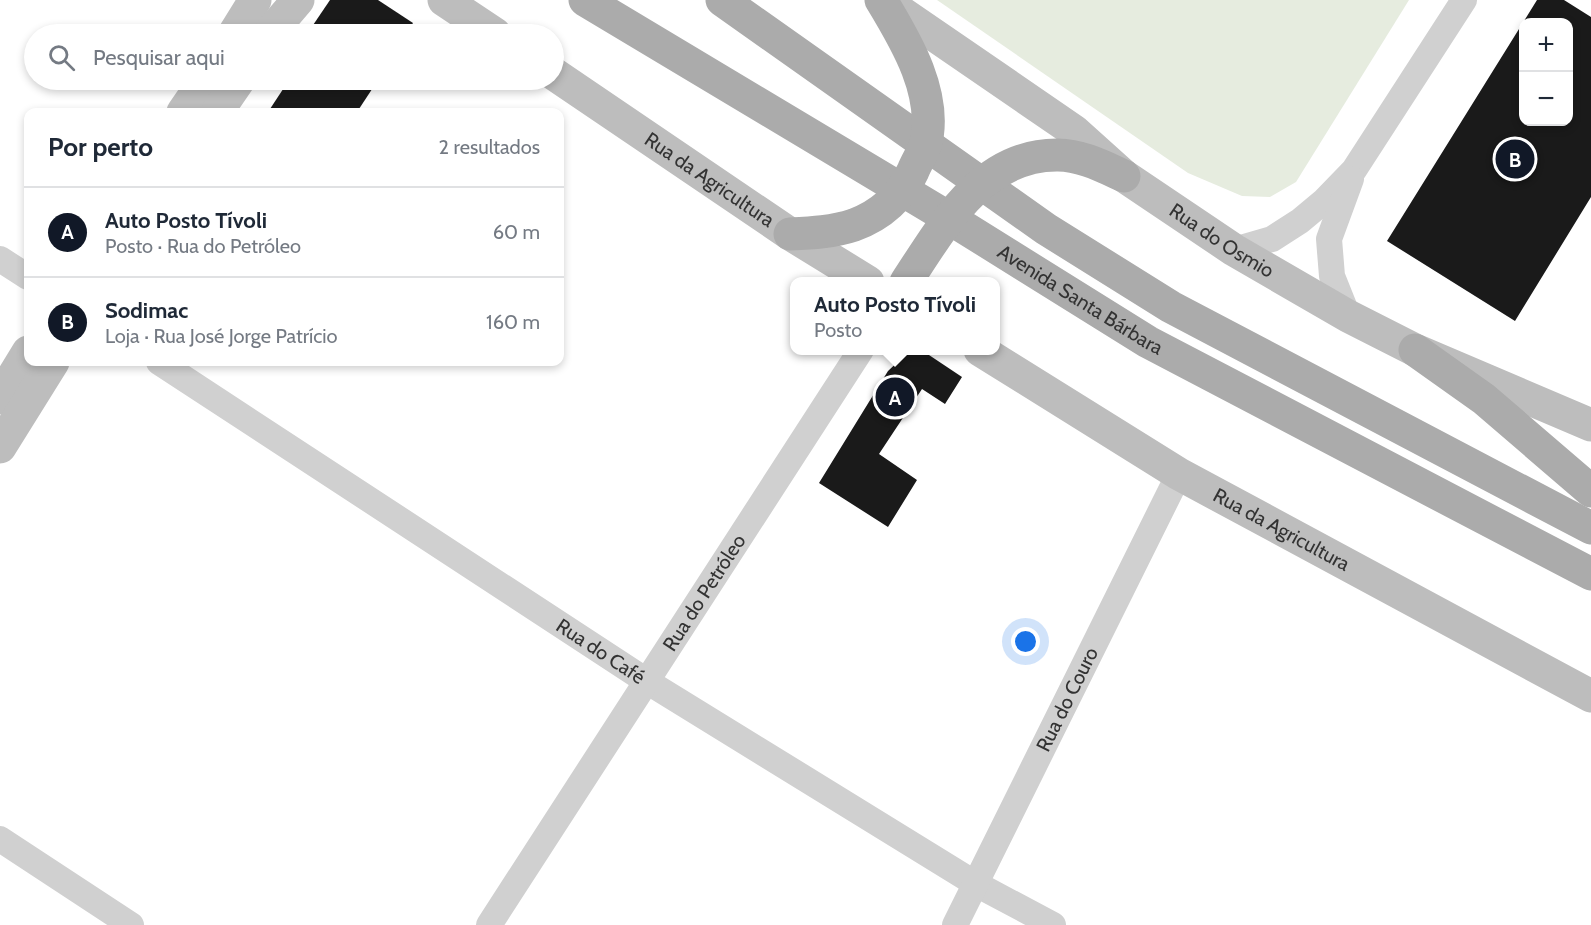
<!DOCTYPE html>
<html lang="pt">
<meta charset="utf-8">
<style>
:root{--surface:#fff;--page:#f6f6f7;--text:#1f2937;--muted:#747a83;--line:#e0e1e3;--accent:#111827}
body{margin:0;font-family:Cabin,sans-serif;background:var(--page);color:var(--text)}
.controls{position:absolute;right:18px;top:18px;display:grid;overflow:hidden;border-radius:12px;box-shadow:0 3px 9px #0003}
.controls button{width:54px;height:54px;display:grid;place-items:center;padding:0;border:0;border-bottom:2px solid var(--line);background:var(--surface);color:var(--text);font:30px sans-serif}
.you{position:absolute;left:1026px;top:642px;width:21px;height:21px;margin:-15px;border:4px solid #fff;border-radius:50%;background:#1a73e8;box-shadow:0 0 0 9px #1a73e833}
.badge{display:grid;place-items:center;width:39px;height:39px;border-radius:50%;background:var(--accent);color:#fff;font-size:20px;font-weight:700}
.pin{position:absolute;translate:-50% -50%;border:3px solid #fff;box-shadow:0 2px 6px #0006}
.popup{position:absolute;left:790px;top:277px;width:210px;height:78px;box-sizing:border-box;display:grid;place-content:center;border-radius:12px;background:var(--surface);filter:drop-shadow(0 2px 4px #0005);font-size:20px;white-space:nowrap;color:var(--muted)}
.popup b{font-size:22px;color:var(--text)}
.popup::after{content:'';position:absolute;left:50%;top:100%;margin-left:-12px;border:12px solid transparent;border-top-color:var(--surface)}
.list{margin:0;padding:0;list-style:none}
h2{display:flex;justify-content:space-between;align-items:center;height:78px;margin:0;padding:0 24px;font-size:26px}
h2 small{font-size:20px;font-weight:400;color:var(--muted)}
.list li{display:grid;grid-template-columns:39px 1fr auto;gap:18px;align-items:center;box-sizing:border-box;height:90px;padding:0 24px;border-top:2px solid var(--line)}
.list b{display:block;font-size:22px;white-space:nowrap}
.list p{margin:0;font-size:20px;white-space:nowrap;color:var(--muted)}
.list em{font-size:20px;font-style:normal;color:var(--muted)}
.icon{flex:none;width:33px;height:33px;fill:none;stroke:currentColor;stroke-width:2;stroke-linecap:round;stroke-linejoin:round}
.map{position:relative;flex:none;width:1591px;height:925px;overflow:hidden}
.search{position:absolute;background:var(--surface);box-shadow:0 3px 9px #0003;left:24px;top:24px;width:540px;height:66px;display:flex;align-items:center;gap:15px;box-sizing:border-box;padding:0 21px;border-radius:33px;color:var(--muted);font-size:22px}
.panel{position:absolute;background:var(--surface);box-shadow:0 3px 9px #0003;left:24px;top:108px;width:540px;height:258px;border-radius:12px}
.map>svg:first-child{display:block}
</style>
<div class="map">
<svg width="1591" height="925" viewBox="0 0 1591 925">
<rect width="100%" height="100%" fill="#fff"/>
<polygon fill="#e6ecdf" points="937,0 1409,0 1296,182 1270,197 1242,196 1188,173"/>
<g fill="#1a1a1a" fill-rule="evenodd">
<polygon points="330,0 378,0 413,23 406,34 307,34"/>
<path d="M1537,0H1564L1591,17V197L1515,321L1387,241ZM1524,22H1568V122H1524Z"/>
<polygon points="289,80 378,80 357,112 268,112"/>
<polygon points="918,352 929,355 962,377 945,404 922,389 879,454 917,480 888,527 819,483 888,371 907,353"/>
</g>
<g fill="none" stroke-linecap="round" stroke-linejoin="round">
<g stroke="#d0d0d0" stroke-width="26">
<polyline points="1234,250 1272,239 1300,221 1324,201 1354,170 1464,0"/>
<polyline points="0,259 28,277"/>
<polyline points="1348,316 1332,276 1329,239 1351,179"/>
<path id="s1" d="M159,362L648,682L976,884L1053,925"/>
<polyline points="0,839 131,925"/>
<path id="s2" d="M489,925L861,350"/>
<path id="s3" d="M955,925L1179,474"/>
</g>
<g stroke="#bdbdbd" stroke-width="33">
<polyline points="444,0 495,34"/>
<path id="s4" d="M883,0L1074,131L1124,176L1234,250L1348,316L1415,350L1591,425"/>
<polyline points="234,34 255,0"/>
<polyline points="269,34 298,0"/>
<path id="s5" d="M554,74L790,234L868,282"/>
<polyline points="183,112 205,80"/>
<polyline points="217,112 239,80"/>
<path id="s6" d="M980,350L1179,474L1591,696"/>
<polyline points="0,398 28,352"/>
<polyline points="0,447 53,362"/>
</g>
<g stroke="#ababab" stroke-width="33">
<path id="s7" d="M585,0L949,218L1148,342L1591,574"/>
<polyline points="722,0 1046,229 1171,307 1591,528"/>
<path d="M790,234C812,233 833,232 854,225C881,215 901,197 913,171C916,163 922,154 925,146C939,96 906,41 881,0"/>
<path d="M906,282C943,226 982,154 1058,155C1081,155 1104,167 1124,176"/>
<polyline points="1415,350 1484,399 1591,491"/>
</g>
</g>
<g text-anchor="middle" stroke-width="6" stroke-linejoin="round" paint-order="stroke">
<g font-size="20" fill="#333" stroke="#fff">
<text dy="7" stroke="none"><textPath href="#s5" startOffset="188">Rua da Agricultura</textPath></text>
<text dy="7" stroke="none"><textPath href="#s4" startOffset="416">Rua do Osmio</textPath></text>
<text dy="7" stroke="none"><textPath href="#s7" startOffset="579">Avenida Santa Bárbara</textPath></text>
<text dy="7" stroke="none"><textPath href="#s6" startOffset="351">Rua da Agricultura</textPath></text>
<text dy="7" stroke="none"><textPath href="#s2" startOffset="396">Rua do Petróleo</textPath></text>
<text dy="7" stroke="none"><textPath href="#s1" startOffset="528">Rua do Café</textPath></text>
<text dy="7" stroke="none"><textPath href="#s3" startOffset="252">Rua do Couro</textPath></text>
</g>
</g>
</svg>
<div class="controls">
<button>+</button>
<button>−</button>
</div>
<div class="you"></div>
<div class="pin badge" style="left:895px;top:397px">A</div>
<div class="popup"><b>Auto Posto Tívoli</b>Posto</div>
<div class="pin badge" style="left:1515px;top:159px">B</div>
<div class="search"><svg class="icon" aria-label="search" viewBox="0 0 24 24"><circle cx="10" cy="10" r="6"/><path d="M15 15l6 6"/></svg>Pesquisar aqui</div>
<section class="panel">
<h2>Por perto<small>2 resultados</small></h2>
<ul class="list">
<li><span class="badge">A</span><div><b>Auto Posto Tívoli</b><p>Posto · Rua do Petróleo</p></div><em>60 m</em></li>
<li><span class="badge">B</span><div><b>Sodimac</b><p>Loja · Rua José Jorge Patrício</p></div><em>160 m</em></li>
</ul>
</section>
</div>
